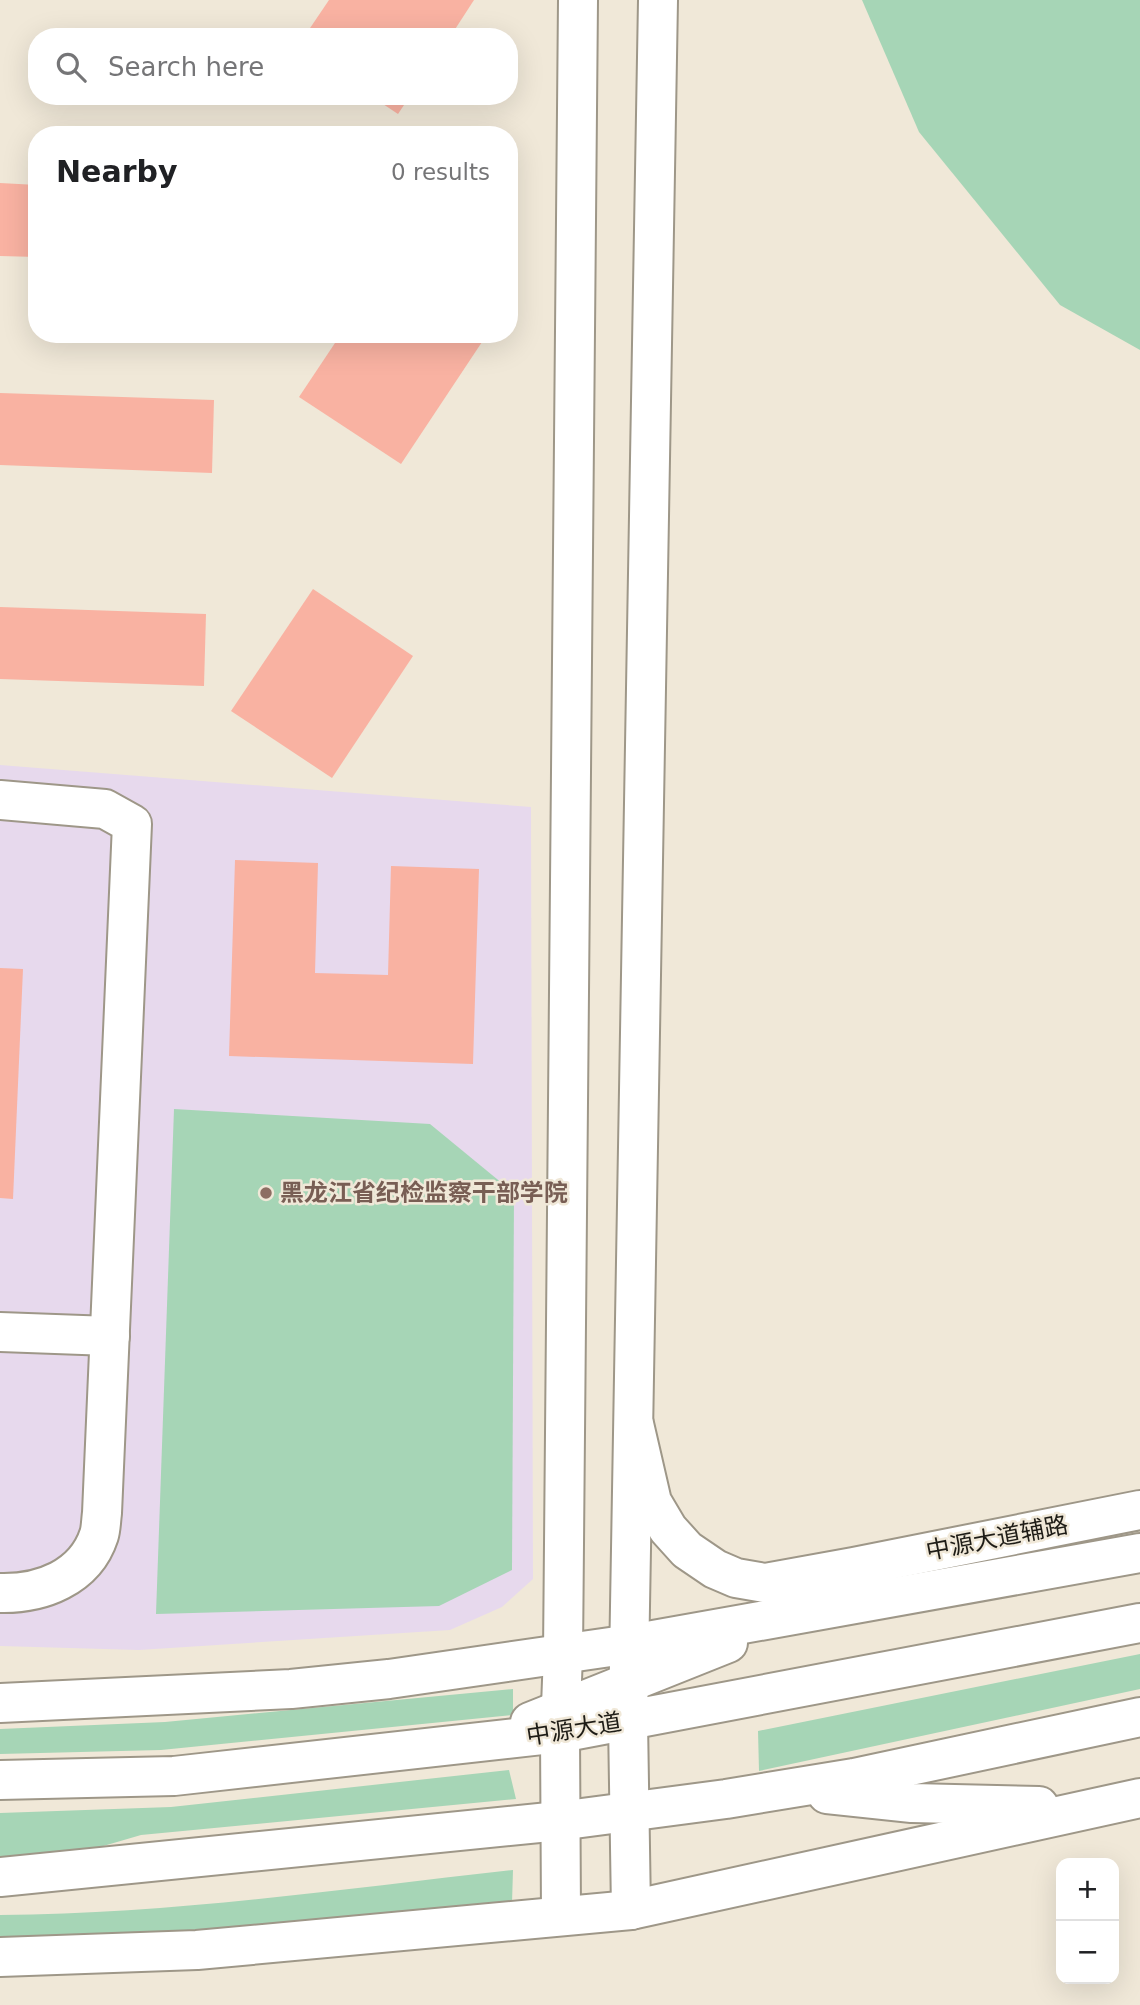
<!DOCTYPE html>
<meta charset="utf-8">
<style>
:root{--surface:#fff;--page:#f2f2f2;--text:#202124;--muted:#757577;--line:#e0e0e0}
body{margin:0;font-family:"DejaVu Sans","Noto Sans SC",sans-serif;background:var(--page);color:var(--text)}
.controls{position:absolute;right:21px;bottom:21px;display:grid;overflow:hidden;border-radius:14px;box-shadow:0 7px 28px #0002}
.controls button{width:63px;height:63px;display:grid;place-items:center;padding:0;border:0;border-bottom:2px solid var(--line);background:var(--surface);color:var(--text);font:35px sans-serif}
.list{margin:0;padding:0;list-style:none}
h2{display:flex;justify-content:space-between;align-items:center;height:91px;margin:0;padding:0 28px;font-size:30px}
h2 small{font-size:23px;font-weight:400;color:var(--muted)}
.icon{flex:none;width:38px;height:38px;fill:none;stroke:currentColor;stroke-width:2;stroke-linecap:round;stroke-linejoin:round}
.map{position:relative;flex:none;width:1140px;height:2005px;overflow:hidden}
.search{position:absolute;background:var(--surface);box-shadow:0 7px 28px #0002;left:28px;top:28px;width:490px;height:77px;display:flex;align-items:center;gap:18px;box-sizing:border-box;padding:0 24px;border-radius:28px;color:var(--muted);font-size:26px}
.panel{position:absolute;background:var(--surface);box-shadow:0 7px 28px #0002;left:28px;top:126px;width:490px;height:217px;border-radius:28px}
.map>svg:first-child{display:block}
</style>
<div class="map">
<svg width="1140" height="2005" viewBox="0 0 1140 2005">
<rect width="100%" height="100%" fill="#f0e8d8"/>
<polygon fill="#e7d9ed" points="0,765 531,807 533,1579 502,1607 450,1630 139,1650 0,1646"/>
<g fill="#a6d5b6">
<polygon points="862,0 1140,0 1140,350 1060,305 919,132"/>
<polygon points="174,1109 430,1124 514,1193 512,1570 439,1606 156,1614"/>
<polygon points="1140,1654 1140,1689 759,1771 758,1731"/>
<polygon points="513,1689 513,1715 161,1750 0,1754 0,1729 165,1722"/>
<polygon points="509,1770 516,1799 141,1835 52,1861 0,1861 0,1813 171,1807"/>
<path d="M513,1870L512,1903L343,1923L110,1937L0,1941V1915C171,1914 343,1889 513,1870Z"/>
</g>
<g fill="#f9b2a2">
<polygon points="329,0 474,0 450,37 304,37"/>
<polygon points="371,96 410,96 398,114"/>
<polygon points="0,183 37,185 37,257 0,256"/>
<polygon points="341,334 471,334 482,342 401,464 299,397"/>
<polygon points="0,393 214,400 212,473 0,465"/>
<polygon points="313,589 413,656 332,778 231,711"/>
<polygon points="0,607 206,614 204,686 0,679"/>
<polygon points="235,860 318,863 315,973 388,975 391,866 479,869 473,1064 229,1056"/>
<polygon points="0,968 23,969 13,1199 0,1198"/>
</g>
<g fill="none" stroke-linecap="round" stroke-linejoin="round">
<defs>
<g id="minor">
<path d="M0,800L105,809L132,824L102,1513C101,1520 101,1529 99,1535C85,1578 41,1594 0,1593"/>
<polyline points="0,1332 110,1336"/>
<polyline points="631,1910 628,1721 658,0"/>
<polyline points="561,1915 560,1733 563,1654 578,0"/>
</g>
<g id="highway">
<polyline points="634,1424 652,1502 668,1529 687,1550 715,1569 736,1578 765,1583 854,1567 1140,1510"/>
<polyline points="0,1703 291,1689 389,1679 631,1644 1140,1553"/>
<polyline points="530,1722 728,1643"/>
<polyline points="0,1780 174,1776 560,1733 1140,1623"/>
<polyline points="827,1794 912,1803 1039,1806"/>
<polyline points="0,1877 559,1821 726,1799 854,1778 1140,1717"/>
<polyline points="0,1957 197,1950 631,1910 1140,1798"/>
</g>
</defs>
<use href="#minor" stroke="#9e9788" stroke-width="42"/>
<use href="#highway" stroke="#9e9788" stroke-width="42"/>
<use href="#minor" stroke="#fff" stroke-width="38"/>
<use href="#highway" stroke="#fff" stroke-width="38"/>
</g>
<circle fill="#8d6e63" stroke="#f0e8d8" stroke-width="2.5" cx="266" cy="1193" r="7"/>
<g text-anchor="middle" stroke-width="5" stroke-linejoin="round" paint-order="stroke">
<g font-size="24" font-weight="bold" fill="#785e54" stroke="#f0e8d8" text-anchor="start">
<text x="280" y="1201">黑龙江省纪检监察干部学院</text>
</g>
<g font-size="24" fill="#1e1c16" stroke="#f0e8d8">
<text transform="translate(997 1538) rotate(-11)" y="8">中源大道辅路</text>
<text transform="translate(574 1729) rotate(-9)" y="8">中源大道</text>
</g>
</g>
</svg>
<div class="controls">
<button>+</button>
<button>−</button>
</div>
<div class="search"><svg class="icon" aria-label="search" viewBox="0 0 24 24"><circle cx="10" cy="10" r="6"/><path d="M15 15l6 6"/></svg>Search here</div>
<section class="panel">
<h2>Nearby<small>0 results</small></h2>
<ul class="list">
</ul>
</section>
</div>
